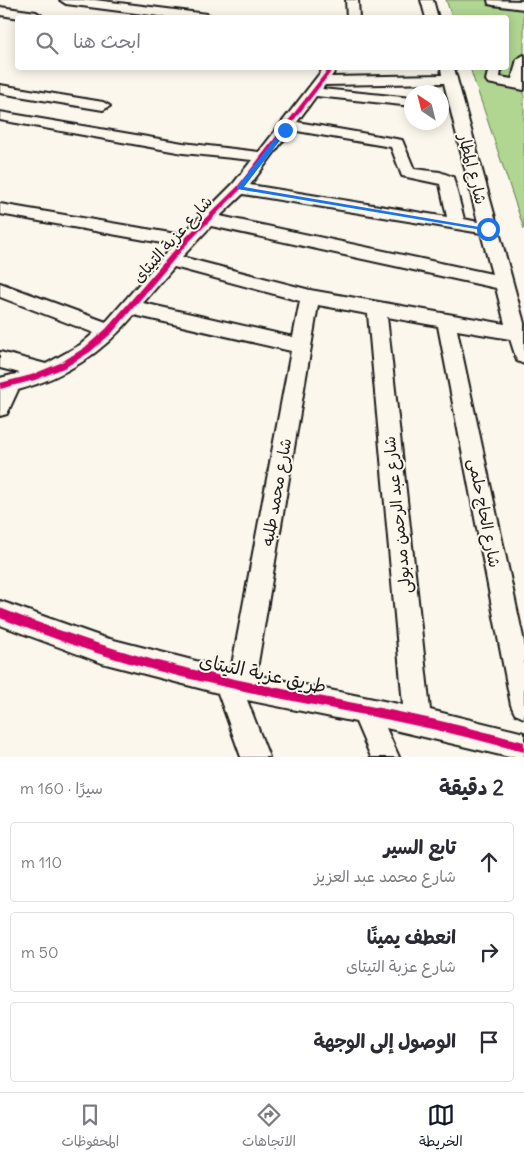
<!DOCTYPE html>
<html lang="ar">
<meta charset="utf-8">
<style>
:root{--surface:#fff;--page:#f2f2f3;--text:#2b2b33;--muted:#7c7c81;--line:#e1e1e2;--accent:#111827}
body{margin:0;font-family:Delius,"Playpen Sans Arabic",sans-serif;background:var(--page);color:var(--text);direction:rtl}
.compass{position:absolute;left:404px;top:85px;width:45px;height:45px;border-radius:50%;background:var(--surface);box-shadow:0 2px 12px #0003;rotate:325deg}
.stop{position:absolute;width:15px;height:15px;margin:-11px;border:4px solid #1a73e8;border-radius:50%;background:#fff}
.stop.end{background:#1a73e8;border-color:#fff;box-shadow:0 1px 5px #0008}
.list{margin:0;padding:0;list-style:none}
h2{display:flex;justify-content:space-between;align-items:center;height:65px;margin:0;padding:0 20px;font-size:21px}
h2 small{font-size:16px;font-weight:400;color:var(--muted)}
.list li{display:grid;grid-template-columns:32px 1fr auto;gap:15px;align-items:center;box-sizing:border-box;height:80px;margin:0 10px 10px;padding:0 10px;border:1px solid var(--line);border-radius:5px}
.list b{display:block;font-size:19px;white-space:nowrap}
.list p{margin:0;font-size:16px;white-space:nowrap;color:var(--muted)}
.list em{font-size:16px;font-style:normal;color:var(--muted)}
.icon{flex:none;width:28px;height:28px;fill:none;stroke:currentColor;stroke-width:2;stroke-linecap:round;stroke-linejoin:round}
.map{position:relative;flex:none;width:524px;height:757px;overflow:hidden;direction:ltr}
.search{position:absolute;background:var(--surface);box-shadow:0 2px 12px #0003;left:15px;right:15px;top:15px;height:55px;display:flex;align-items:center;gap:12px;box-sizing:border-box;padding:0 18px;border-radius:5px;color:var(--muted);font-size:19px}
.sheet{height:335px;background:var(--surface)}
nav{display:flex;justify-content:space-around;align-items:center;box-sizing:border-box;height:70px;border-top:1px solid var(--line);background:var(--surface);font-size:14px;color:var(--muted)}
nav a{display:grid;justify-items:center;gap:2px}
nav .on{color:var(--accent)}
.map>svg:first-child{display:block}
</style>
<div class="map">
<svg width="524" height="757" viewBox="0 0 524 757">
<rect width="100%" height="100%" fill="#fbf7ec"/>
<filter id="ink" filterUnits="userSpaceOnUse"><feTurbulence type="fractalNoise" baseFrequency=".02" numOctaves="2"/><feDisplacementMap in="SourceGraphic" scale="10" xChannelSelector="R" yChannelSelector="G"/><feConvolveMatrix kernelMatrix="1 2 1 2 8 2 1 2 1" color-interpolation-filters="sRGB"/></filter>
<g filter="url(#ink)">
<polygon fill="#b0d691" stroke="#667956" points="446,0 524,0 524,229 470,68 506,68 506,18 452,17"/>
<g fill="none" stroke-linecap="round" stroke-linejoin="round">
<defs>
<g id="minor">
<polygon points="60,0 95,0 207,14 213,18 174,18 66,4"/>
<polygon points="346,0 358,0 359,18 347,18"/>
<polygon points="421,0 433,0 438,18 426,18"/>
<polygon points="488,0 524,1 524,9 493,5 489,4"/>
<polygon points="0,7 36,12 42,16 20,18 0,15"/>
<polygon points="524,55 524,90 488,83 486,80 489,68 501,68 500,77 512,79 517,59"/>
<path d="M324,68H337L331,77L442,75L441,68H454L524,323V364L517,361L510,339L457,330L524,642V718L515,714L511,705L438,326L387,317L430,710L524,733V757H509L386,728L399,757H371L356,722L247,700L269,757H241L218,693L102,663L0,625V601L102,637L231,670L291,351L134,315C102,353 66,377 18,390L7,414L0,416V378L20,373L0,368V352L46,364L80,345L94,333L0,297V283L106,322L173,245L0,214V204L182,235L233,184L252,160L183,153L0,120V112L183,143L259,152ZM444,83L478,222L464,219L453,177L440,172L414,169L402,140L297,122L316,96L412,106V98L322,89L325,85ZM291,130L391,147L402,176L440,184L447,217L250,185ZM243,194L481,233L492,274L220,216ZM211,226L496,288L505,324L310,290L182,257ZM174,267L300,301L293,337L143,303ZM318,305L368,314L403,705L256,675Z"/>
<polygon points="0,85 103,102 110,106 103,110 0,93"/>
</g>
</defs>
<use href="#minor" stroke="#1c1c1c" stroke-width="4"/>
<use href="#minor" fill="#fbf7ec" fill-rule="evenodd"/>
<defs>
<g id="cycleway">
<polygon points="329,68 334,68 241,189 188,243 112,333 90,352 66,367 35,380 0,389 0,383 31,375 60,363 84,348 106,329 184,239 237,187"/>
<path d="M0,608C51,628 102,646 154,660C246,684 340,699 432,719C463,726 493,734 524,742V752C493,744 463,736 432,729C340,709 246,694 154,670C102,656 51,638 0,618Z"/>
</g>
</defs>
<use href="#cycleway" stroke="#fbf7ec" stroke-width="3"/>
<use href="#cycleway" fill="#d6006c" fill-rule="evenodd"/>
</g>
</g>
<polygon fill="#1a73e8" points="283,128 288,130 244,187 491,229 488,231 237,189 237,187"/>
<g text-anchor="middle" stroke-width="4" stroke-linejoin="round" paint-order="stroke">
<g font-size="16" fill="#1c1c1c" stroke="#fbf7ec">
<text transform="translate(473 169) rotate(76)" y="6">شارع المطار</text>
<text transform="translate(172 239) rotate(-48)" y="6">شارع عزبة التيتاى</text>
<text transform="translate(276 492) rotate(-80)" y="6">شارع محمد طلبه</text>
<text transform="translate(485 513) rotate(79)" y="6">شارع الحاج حلمى</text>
<text transform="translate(397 515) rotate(-96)" y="6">شارع عبد الرحمن مدبولى</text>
</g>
<g font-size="19" fill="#1c1c1c" stroke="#fbf7ec">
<text transform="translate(263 673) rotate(12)" y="7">طريق عزبة التيتاى</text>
</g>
</g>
</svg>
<svg class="compass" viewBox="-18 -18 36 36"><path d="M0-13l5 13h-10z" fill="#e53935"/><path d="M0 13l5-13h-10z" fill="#7c7c81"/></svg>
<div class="stop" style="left:488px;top:229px"></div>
<div class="stop end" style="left:285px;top:130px"></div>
<div class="search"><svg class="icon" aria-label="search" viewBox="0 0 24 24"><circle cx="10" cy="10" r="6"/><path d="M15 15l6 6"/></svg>ابحث هنا</div>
</div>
<section class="sheet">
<h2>2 دقيقة<small>سيرًا · 160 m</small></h2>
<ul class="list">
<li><svg class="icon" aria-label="ahead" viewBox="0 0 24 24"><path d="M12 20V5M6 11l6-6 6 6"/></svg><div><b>تابع السير</b><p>شارع محمد عبد العزيز</p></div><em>110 m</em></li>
<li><svg class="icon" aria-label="right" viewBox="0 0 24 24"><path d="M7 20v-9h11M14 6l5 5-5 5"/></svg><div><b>انعطف يمينًا</b><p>شارع عزبة التيتاى</p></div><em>50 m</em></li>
<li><svg class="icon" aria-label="arrive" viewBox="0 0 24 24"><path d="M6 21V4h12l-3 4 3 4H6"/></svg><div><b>الوصول إلى الوجهة</b></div></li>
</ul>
</section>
<nav>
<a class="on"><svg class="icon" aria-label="map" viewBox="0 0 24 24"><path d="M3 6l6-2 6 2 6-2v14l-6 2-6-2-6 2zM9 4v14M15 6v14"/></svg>الخريطة</a>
<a><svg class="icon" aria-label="directions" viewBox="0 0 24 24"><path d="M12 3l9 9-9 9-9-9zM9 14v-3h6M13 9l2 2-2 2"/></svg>الاتجاهات</a>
<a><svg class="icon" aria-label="saved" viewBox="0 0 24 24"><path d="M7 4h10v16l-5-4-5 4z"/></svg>المحفوظات</a>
</nav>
